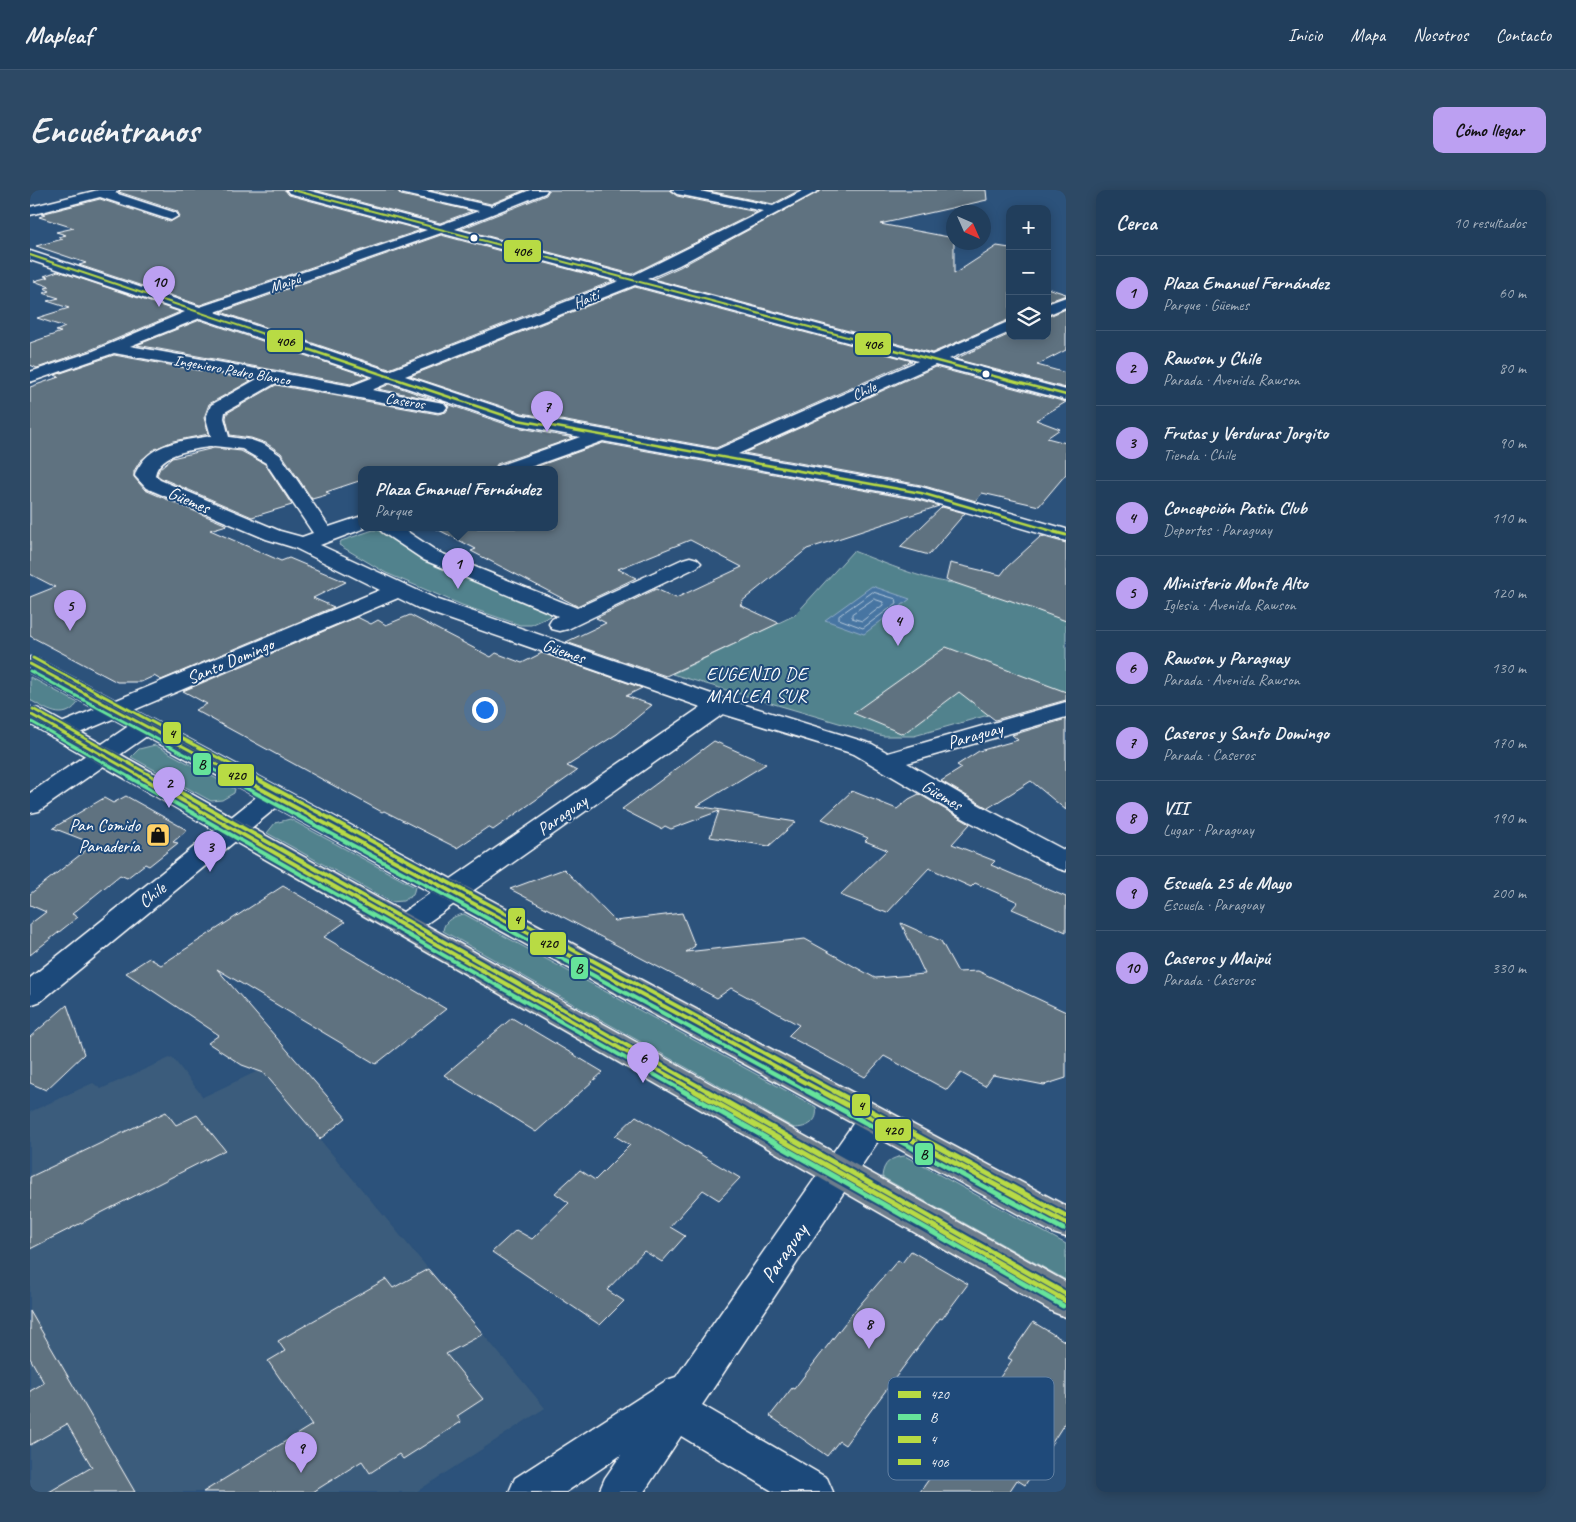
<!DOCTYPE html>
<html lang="es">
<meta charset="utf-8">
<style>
:root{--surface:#213e5c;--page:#2d4965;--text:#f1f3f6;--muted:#a2aebb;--line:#3e5772;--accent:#bca0f2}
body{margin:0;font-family:Caveat,sans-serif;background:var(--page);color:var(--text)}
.controls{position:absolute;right:15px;top:15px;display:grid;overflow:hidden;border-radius:10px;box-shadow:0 2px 12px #0003}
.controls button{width:45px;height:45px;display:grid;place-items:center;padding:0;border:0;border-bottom:1px solid var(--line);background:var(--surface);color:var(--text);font:25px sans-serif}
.compass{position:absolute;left:916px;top:15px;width:45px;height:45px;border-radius:50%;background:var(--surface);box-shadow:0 2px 12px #0003;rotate:135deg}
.you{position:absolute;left:454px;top:519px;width:18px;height:18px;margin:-12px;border:4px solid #fff;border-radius:50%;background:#1a73e8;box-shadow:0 0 0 8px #1a73e833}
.badge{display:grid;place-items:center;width:32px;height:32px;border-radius:50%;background:var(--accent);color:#111;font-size:16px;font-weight:700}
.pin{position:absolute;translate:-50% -41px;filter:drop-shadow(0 1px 2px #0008)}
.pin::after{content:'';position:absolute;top:26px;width:18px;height:15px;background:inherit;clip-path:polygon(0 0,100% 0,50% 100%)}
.popup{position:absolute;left:328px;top:276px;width:200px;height:65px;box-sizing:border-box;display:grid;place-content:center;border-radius:10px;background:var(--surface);filter:drop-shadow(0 1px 4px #0005);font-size:16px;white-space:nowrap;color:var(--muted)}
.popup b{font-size:19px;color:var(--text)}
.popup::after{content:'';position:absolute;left:50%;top:100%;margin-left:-10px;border:10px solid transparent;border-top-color:var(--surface)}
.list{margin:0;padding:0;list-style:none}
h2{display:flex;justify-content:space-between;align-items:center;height:65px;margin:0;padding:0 20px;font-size:21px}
h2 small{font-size:16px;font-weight:400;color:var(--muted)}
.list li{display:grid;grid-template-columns:32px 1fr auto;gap:15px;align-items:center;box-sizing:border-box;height:75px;padding:0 20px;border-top:1px solid var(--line)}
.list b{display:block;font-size:19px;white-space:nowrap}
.list p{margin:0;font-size:16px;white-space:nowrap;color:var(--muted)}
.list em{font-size:16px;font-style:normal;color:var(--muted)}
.icon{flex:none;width:28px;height:28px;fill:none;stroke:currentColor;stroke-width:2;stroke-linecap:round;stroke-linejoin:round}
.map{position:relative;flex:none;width:1036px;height:1302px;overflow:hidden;border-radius:10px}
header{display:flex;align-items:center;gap:30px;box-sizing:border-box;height:70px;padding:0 25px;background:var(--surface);border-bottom:1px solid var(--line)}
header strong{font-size:24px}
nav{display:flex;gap:28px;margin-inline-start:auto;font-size:18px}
.intro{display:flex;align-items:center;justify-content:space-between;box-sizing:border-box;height:120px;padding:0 30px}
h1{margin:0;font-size:35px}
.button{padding:12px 22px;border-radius:10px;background:var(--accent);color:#111;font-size:18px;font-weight:700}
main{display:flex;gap:30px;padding:0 30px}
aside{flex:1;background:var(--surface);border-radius:10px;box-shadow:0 2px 12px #0003}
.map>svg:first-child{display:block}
</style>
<header>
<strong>Mapleaf</strong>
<nav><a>Inicio</a><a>Mapa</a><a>Nosotros</a><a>Contacto</a></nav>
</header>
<div class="intro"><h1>Encuéntranos</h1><a class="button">Cómo llegar</a></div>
<main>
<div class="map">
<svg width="1036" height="1302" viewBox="0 0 1036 1302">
<rect width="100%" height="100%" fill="#2c527b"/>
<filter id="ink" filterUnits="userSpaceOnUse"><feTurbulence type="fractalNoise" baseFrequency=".02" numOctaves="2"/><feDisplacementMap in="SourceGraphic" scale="10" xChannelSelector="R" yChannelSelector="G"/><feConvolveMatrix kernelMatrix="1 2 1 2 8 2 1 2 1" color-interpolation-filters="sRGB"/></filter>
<g filter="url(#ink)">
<polygon fill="#3b5c7c" points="142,867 173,907 228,881 234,883 515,1218 386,1302 0,1302 0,922 63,893 71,899"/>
<g fill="#51828d" stroke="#a8c0c6">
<polygon points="343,340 348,340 391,369 520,423 521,426 501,435 490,435 432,415 356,383 309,355 311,351"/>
<path d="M823,361C850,371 906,396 933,393L1036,423V503L884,546H853L642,484L765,425Z"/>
<path d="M0,487L48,513L47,514C33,532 16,519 0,510Z"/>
<polygon points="125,555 205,599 204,603 192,610 181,611 101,567 109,559"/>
<polygon points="260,629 385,697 383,705 373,711 361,712 237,643 245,633"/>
<path d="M434,724L786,917C789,932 777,938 764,938L413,741C414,730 424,726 434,724Z"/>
<path d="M875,966L1036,1054V1090L852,987C853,973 861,967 875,966Z"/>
</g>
<polygon fill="#4675a2" stroke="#90acc7" points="842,396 880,409 834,444 795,430"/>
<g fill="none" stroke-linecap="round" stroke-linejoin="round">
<g stroke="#b5c8da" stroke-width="1">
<polygon points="843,402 866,409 867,413 833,438 809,429 809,426"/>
<polygon points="844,409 853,412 853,415 832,431 822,428 822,424"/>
</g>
</g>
<g fill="#5e7280" stroke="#fff">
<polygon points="91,0 255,0 259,5 391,40 170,115 49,75 56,73 6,56 33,49 28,47 36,45 26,42 44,38 9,27 15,25 11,24 70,9 140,32 150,26 147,21 89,2"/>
<polygon points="284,0 367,0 371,5 442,21 410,33"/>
<polygon points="399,0 495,0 461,14"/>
<polygon points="519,0 639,0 647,6 727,22 602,84 431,39 516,5"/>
<polygon points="674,0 770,0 743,14"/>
<polygon points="792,0 956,0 957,10 850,34 924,48 924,84 967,56 980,58 980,129 902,163 623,89 650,77"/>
<polygon points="411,45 583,91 359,179 191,122"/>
<polygon points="28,81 150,122 60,160 7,178 0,175 0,153 31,142 26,141 35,137 7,128 39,118 17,111 29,108 13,103 20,101 14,98 20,97 4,91 19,87 14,86"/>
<polygon points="605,97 882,171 686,258 492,223 380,186"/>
<polygon points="1017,98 1036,104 1036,105 1017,112"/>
<polygon points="1036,119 1036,160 1007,175 1036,183 1036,198 925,169 980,144 980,146 1017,146 1017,127"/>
<polygon points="170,130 339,187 321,194 107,155"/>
<polygon points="84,165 222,190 179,214 174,228 179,244 143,251 125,259 110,271 104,281 104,287 115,300 197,335 180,340 251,371 259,368 316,392 283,408 304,417 131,490 124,486 111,492 87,492 0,446 0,407 25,397 0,384 0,197 29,187 25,185"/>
<polygon points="905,177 1036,212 1006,230 1030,239 1017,248 1036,253 1036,284 1009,316 952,303 946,311 891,295 714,263"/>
<polygon points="360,194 405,210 348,199"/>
<polygon points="246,195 408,224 416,222 419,217 417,214 481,236 543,248 467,274 464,280 332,280 332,290 296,302 300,304 282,309 251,263 236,253 221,248 200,245 196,228 197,223"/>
<polygon points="573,253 888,310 909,316 777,359 711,412 713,413 710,415 749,433 636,486 536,452 576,433 566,428 626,399 646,408 712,377 660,350 588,379 606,388 547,416 441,361 446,359 405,338 524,338 524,280 497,280"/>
<polygon points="184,258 211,261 235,274 262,315 222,327 131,288 127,285 130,278 142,268"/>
<polygon points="912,317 935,323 899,365 870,357"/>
<polygon points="1011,346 1036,353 1036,431 979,410 978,411 916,390 920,373 971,385 977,377"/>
<polygon points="380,425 461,467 466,463 492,473 512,463 612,498 596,506 622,515 587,544 537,576 547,581 463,640 458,637 427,658 354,621 352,622 165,520 177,514 153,501 327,427 341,434 348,430 356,435"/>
<polygon points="916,457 1036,502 1036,510 965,530 929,502 873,544 823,523"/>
<polygon points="1036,529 1036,620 1001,591 958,618 911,591 932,578 927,575 949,561 988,550 982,545"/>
<polygon points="684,551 736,574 667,616 766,632 739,656 680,647 689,621 641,639 635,636 631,639 592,619"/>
<polygon points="822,601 867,619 879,609 889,604 940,634 922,654 965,671 961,675 1036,707 1036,742 982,719 988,712 945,693 941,697 899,678 857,723 810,705 857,660 835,651 838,648 792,629"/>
<polygon points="96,606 157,640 143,652 148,653 119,676 115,674 97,688 90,685 42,724 48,727 0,765 0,734 16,722 0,715 0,704 64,654 23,638 74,608 83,613"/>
<polygon points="534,679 585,731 652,723 665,756 656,762 775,749 845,788 895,784 871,733 911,751 928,782 948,781 1036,822 1036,888 1014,895 963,885 955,896 931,883 917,900 854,866 835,887 758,846 769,835 701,798 687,808 480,699"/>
<polygon points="253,696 315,732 294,747 416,819 346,874 187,779 316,928 290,949 234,883 212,875 178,853 189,845 96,783 119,768 131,775"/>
<polygon points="37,815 54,864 16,900 0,893 0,847"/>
<polygon points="482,828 573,882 506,942 414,885"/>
<polygon points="136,922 146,935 167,925 195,960 0,1059 0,987"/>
<polygon points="606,926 710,988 689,1010 673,1000 640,1037 655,1046 632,1072 614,1061 577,1100 594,1111 570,1135 462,1062 486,1040 502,1049 539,1013 525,1003 550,980 565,990 600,955 585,946"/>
<polygon points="881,1061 938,1094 912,1129 910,1128 815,1255 809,1251 797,1266 740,1226 762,1198 764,1199 822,1124 868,1070 872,1073"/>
<polygon points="398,1079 453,1144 416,1164 453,1209 427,1226 431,1232 373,1269 369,1264 340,1283 332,1271 283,1302 173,1302 282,1235 238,1171 255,1161 248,1151 356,1089 363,1098"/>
<polygon points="0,1121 105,1302 19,1302 62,1277 37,1234 0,1255 0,1201 14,1193 0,1168"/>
<polygon points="1003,1132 1036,1152 1036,1231 995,1295 987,1290 979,1302 890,1302 982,1170 978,1168"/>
</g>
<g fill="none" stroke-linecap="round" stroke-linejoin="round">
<defs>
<g id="minor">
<polygon points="68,0 89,0 85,3 146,23 148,26 141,30 70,7 0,25 0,17"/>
<path d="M257,0H277L410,35L449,21L371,3L369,0H391L461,16L500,0H517L515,3L425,39L602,86L733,21L647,4L641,0H665L743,16L774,0H790L649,75L617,89L902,165L980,131V142L919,169L1036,200V210L905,175L708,264L891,297L1036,339V351L888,308L573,251L492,280H466L468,276L550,247L482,234L360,192L342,200L408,212L414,213L417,217L414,221L408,222L246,193L195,222L194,228L199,247L221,250L235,255L250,265L299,337L332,326V338H335L290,355L406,409L699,510L842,554L858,563L1036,512V527L877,573L951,616L1036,661V681L1026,678L933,628L824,564L693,524L383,743L373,745L363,743L358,736L363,729L671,517L390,419L368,408L40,547L31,549L22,547L19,542L22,537L350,400L265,358L236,349L116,298L105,286C106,280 109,277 112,272C127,252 157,250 181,246L176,228L181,215L227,189L84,163L0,192V182L61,162L155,122L0,70V61L170,117L397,40L259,3ZM411,43L589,91L359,181L185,122ZM605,95L888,171L686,260L492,225L375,186ZM170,128L344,187L321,196L100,156ZM184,256L212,259L236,273L283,343L272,347L250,341L130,290L125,285C130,261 165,260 184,256Z"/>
<polygon points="1036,107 1036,117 1017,125 1017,114"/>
<polygon points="349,338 372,338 408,362 547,418 653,369 660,367 667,369 671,373 667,377 538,439 530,441 522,439 519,434 522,429 528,426 394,370 352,342"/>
<polygon points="115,529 124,531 127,536 124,541 9,621 0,623 0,603 106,531"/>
<polygon points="244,598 253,600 257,606 253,612 11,811 0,815 0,788 235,600"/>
<polygon points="844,917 856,921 861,930 856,939 672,1215 797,1288 803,1302 744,1302 651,1246 614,1302 569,1302 575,1288 591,1265 536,1302 479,1302 485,1288 637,1190 646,1187 832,921"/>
</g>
<g id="major">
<polygon points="0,467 8,469 1036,1016 1036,1047 1023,1043 0,483"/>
<polygon points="0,517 9,519 1036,1092 1036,1127 1023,1122 0,534"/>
</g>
</defs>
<use href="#minor" stroke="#fff" stroke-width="3"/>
<use href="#major" stroke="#fff" stroke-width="3"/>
<use href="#minor" fill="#1f4a7a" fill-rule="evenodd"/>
<use href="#major" fill="#6d7d8c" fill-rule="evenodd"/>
<defs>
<g id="bus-1-far2">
<polyline points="0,474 212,588"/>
<polyline points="0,524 113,588"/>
</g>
<g id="bus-1-far1">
<polyline points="111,587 667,902"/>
<polyline points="209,587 793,902"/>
</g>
<g id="bus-1">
<polyline points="665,901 1036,1111"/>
<polyline points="791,901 1036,1033"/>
</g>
<g id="bus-2-far2">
<polyline points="0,481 199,588"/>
<polyline points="0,531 101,588"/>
</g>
<g id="bus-2-far1">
<polyline points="99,587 655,902"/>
<polyline points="196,587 779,902"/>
</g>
<g id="bus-2">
<polyline points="653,901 1033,1116"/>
<polyline points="777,901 1033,1039"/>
</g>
<g id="bus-3-far2">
<polyline points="3,468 226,588"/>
<polyline points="3,519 125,588"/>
</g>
<g id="bus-3-far1">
<polyline points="123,587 679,902"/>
<polyline points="223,587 806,902"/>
</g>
<g id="bus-3">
<polyline points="677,901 1036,1104"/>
<polyline points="804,901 1036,1026"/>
</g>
<g id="bus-4-far2">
<polyline points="263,0 832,151"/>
<polyline points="0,65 254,151"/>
</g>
<g id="bus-4-far1">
<polyline points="250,150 488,230 891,303 1029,343"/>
<polyline points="827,150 1036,205"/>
</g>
<polyline id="bus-4" points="1024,342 1036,345"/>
</defs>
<use href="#bus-1-far2" stroke="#1f4a7a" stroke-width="6"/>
<use href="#bus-1-far1" stroke="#1f4a7a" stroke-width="8"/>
<use href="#bus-1" stroke="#1f4a7a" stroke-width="9"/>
<use href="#bus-2-far2" stroke="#1f4a7a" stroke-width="6"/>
<use href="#bus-2-far1" stroke="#1f4a7a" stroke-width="8"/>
<use href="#bus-2" stroke="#1f4a7a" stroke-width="9"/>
<use href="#bus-3-far2" stroke="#1f4a7a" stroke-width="6"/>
<use href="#bus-3-far1" stroke="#1f4a7a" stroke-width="8"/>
<use href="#bus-3" stroke="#1f4a7a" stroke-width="9"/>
<use href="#bus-4-far2" stroke="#1f4a7a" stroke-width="4"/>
<use href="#bus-4-far1" stroke="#1f4a7a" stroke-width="5"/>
<use href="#bus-4" stroke="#1f4a7a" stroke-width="6"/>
<use href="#bus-1-far2" stroke="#b8db44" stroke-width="3"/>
<use href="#bus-1-far1" stroke="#b8db44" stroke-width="4"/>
<use href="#bus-1" stroke="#b8db44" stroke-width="5"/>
<use href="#bus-2-far2" stroke="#66e49a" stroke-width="3"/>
<use href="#bus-2-far1" stroke="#66e49a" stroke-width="4"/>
<use href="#bus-2" stroke="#66e49a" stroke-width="5"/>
<use href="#bus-3-far2" stroke="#b8db44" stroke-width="3"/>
<use href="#bus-3-far1" stroke="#b8db44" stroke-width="4"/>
<use href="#bus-3" stroke="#b8db44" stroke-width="5"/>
<use href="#bus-4-far2" stroke="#b8db44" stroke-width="2"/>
<use href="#bus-4-far1" stroke="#b8db44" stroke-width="2.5"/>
<use href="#bus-4" stroke="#b8db44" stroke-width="3"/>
</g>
</g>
<defs>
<symbol id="shop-square" viewBox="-11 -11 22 22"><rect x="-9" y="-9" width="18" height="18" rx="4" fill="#ffd166" stroke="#1f4a7a"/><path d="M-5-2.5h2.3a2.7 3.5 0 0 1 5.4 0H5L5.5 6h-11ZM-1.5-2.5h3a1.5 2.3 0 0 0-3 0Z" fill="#111"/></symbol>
</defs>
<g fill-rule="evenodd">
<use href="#shop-square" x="114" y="631" width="28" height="28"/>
</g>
<g fill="#fff" stroke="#1f4a7a" stroke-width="2">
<circle cx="444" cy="48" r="4.5"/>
<circle cx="956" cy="184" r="4.5"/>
</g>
<g text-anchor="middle" stroke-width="4" stroke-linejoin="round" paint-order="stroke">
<g font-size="15" fill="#fff" stroke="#1f4a7a">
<text transform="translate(255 93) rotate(-19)" y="5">Maipú</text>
<text transform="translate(556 109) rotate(-22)" y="5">Haití</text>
<text transform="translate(202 180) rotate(10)" y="5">Ingeniero Pedro Blanco</text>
<text transform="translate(834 201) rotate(-24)" y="5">Chile</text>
<text transform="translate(375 211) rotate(9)" y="5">Caseros</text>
</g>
<g font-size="18" fill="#fff" stroke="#1f4a7a">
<text transform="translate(159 310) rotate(23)" y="6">Güemes</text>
<text transform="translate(534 461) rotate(19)" y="6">Güemes</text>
<text transform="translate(200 471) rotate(-23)" y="6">Santo Domingo</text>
<text transform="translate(945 545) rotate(-16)" y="6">Paraguay</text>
<text transform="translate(912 605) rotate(30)" y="6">Güemes</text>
<text transform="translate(532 625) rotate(-35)" y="6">Paraguay</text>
<text transform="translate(122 705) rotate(-39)" y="6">Chile</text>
</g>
<g font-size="18" fill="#fff" stroke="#1f4a7a" text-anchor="end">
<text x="110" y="641">Pan Comido<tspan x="110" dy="21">Panadería</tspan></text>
</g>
<g font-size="19" letter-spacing="1" fill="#fff" stroke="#1f4a7a">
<text x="727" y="490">EUGENIO DE<tspan x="727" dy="22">MALLEA SUR</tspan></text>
</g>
<g font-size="21" fill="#fff" stroke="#1f4a7a">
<text transform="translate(754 1063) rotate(-56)" y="7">Paraguay</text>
</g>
</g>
<rect x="858" y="1187" width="166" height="103" rx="8" fill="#1f4a7a" stroke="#6280a2" stroke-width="1"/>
<rect x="868" y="1201" width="23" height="7" fill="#b8db44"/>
<rect x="868" y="1224" width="23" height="6" fill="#66e49a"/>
<rect x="868" y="1246" width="23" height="7" fill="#b8db44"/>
<rect x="868" y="1269" width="23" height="6" fill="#b8db44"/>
<g font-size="14" fill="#fff">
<text x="900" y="1209">420</text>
<text x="900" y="1232">B</text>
<text x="900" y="1254">4</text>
<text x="900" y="1277">406</text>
</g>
<g stroke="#1f4a7a" stroke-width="2">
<rect x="473" y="49" width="39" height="24" rx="5" fill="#b8db44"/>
<rect x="236" y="139" width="38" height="24" rx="5" fill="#b8db44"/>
<rect x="824" y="142" width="38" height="24" rx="5" fill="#b8db44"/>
<rect x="132" y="531" width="20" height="24" rx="5" fill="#b8db44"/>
<rect x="162" y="562" width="20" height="24" rx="5" fill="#66e49a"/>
<rect x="187" y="573" width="38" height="24" rx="5" fill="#b8db44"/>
<rect x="477" y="717" width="19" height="24" rx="5" fill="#b8db44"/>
<rect x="499" y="741" width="38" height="25" rx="5" fill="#b8db44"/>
<rect x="540" y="766" width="19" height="24" rx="5" fill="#66e49a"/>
<rect x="821" y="903" width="20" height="24" rx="5" fill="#b8db44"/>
<rect x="844" y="928" width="38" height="24" rx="5" fill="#b8db44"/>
<rect x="884" y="952" width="20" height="24" rx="5" fill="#66e49a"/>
</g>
<g font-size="14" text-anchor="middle" font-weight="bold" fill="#111">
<text x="492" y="66">406</text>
<text x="255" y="156">406</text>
<text x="843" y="159">406</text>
<text x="142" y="548">4</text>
<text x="172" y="579">B</text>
<text x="206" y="590">420</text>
<text x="487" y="734">4</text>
<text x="518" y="758">420</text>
<text x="549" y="783">B</text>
<text x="831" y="920">4</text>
<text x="863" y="945">420</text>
<text x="894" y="969">B</text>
</g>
</svg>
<div class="controls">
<button>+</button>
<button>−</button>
<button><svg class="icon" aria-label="layers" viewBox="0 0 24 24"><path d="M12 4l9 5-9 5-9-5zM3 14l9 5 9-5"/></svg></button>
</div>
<svg class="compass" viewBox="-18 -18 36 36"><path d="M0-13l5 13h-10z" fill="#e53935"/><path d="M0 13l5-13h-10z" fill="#a2aebb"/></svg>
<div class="you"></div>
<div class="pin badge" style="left:428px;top:399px">1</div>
<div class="popup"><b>Plaza Emanuel Fernández</b>Parque</div>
<div class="pin badge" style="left:139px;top:618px">2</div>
<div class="pin badge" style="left:180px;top:682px">3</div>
<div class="pin badge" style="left:868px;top:456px">4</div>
<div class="pin badge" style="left:40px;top:441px">5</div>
<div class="pin badge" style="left:613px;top:893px">6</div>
<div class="pin badge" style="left:517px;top:242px">7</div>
<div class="pin badge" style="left:839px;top:1159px">8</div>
<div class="pin badge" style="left:271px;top:1283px">9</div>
<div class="pin badge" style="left:129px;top:117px">10</div>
</div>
<aside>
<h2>Cerca<small>10 resultados</small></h2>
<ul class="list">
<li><span class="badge">1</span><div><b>Plaza Emanuel Fernández</b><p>Parque · Güemes</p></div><em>60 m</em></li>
<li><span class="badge">2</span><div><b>Rawson y Chile</b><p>Parada · Avenida Rawson</p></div><em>80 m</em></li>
<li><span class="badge">3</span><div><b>Frutas y Verduras Jorgito</b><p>Tienda · Chile</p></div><em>90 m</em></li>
<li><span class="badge">4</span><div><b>Concepción Patin Club</b><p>Deportes · Paraguay</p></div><em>110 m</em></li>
<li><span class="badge">5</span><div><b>Ministerio Monte Alto</b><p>Iglesia · Avenida Rawson</p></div><em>120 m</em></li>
<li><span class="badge">6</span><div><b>Rawson y Paraguay</b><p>Parada · Avenida Rawson</p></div><em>130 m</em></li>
<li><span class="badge">7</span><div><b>Caseros y Santo Domingo</b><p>Parada · Caseros</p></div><em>170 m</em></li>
<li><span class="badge">8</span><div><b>VII</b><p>Lugar · Paraguay</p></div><em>190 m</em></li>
<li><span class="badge">9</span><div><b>Escuela 25 de Mayo</b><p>Escuela · Paraguay</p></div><em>200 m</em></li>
<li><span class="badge">10</span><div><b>Caseros y Maipú</b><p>Parada · Caseros</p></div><em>330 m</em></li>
</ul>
</aside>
</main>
